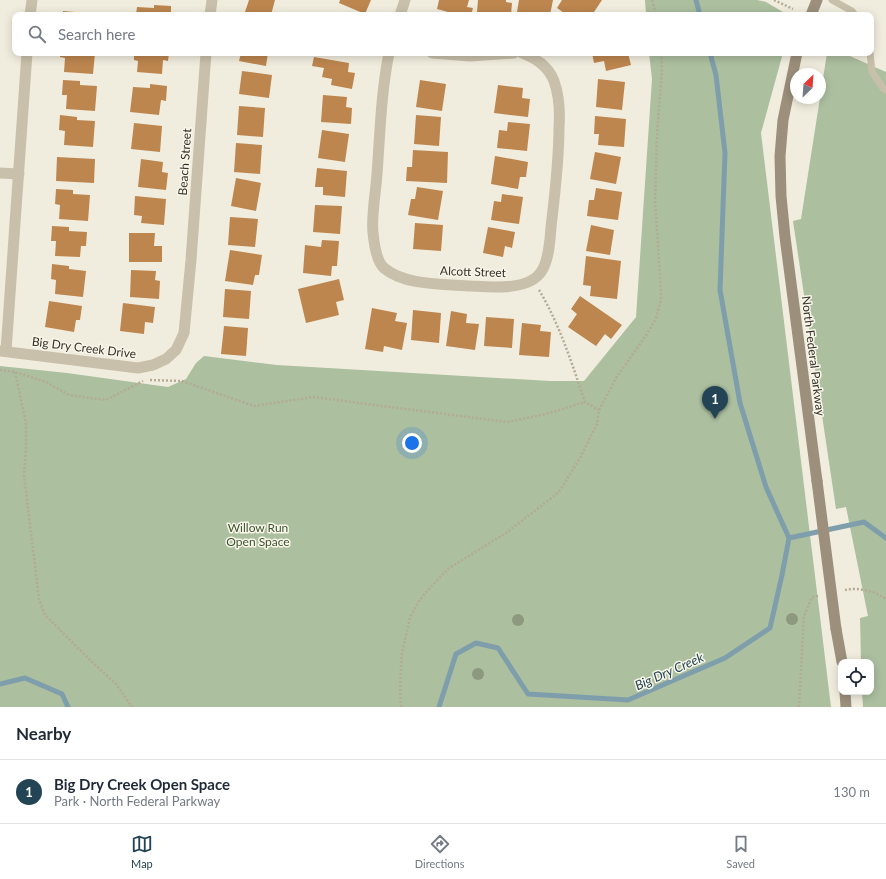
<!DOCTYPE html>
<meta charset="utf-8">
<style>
:root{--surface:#fff;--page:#f6f6f7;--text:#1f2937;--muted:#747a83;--line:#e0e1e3;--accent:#245}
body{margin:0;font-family:Lato,sans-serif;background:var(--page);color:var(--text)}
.controls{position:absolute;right:12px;bottom:12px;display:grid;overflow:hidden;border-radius:8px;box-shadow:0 2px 10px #0003}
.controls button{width:36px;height:36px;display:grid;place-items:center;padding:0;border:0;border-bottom:1px solid var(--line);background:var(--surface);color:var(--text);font:20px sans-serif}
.compass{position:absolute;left:790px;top:68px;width:36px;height:36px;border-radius:50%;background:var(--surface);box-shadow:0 2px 10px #0003;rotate:25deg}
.you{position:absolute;left:412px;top:443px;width:14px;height:14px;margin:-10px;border:3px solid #fff;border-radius:50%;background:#1a73e8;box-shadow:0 0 0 6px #1a73e833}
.badge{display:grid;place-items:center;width:26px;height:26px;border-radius:50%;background:var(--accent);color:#fff;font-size:13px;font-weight:700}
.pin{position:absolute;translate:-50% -33px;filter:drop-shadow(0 1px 2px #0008)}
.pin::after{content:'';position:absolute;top:21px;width:14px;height:12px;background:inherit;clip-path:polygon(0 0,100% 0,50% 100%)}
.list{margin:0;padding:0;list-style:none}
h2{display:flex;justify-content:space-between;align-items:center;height:52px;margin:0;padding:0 16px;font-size:17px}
h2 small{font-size:13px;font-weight:400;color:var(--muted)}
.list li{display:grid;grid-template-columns:26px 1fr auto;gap:12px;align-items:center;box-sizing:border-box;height:64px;padding:0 16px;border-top:1px solid var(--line)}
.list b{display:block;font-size:15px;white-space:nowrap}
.list p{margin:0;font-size:13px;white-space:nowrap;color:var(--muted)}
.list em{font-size:13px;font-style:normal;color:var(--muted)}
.icon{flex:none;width:22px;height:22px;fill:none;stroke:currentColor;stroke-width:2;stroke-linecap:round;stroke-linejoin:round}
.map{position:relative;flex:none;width:886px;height:707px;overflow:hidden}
.search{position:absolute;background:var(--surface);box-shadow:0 2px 10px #0003;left:12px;right:12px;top:12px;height:44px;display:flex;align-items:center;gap:10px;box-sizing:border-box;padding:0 14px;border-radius:8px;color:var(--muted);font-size:15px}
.sheet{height:116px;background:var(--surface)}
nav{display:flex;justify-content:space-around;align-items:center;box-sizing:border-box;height:56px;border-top:1px solid var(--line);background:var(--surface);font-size:11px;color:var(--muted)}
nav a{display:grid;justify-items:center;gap:2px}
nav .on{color:var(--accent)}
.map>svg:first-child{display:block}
</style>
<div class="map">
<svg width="886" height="707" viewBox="0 0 886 707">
<rect width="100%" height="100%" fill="#f1edde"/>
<g fill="#acbf9f">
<polygon points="645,0 757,0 766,2 788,15 646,15"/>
<polygon points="649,53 783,53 761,133 831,707 0,707 0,366 67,373 168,387 186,379 196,363 204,356 277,365 550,381 584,381 636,317 652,79"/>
<polygon points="827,53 843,53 886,72 886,707 863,707 862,692 871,692 871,662 861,662 860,618 868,616 846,507 836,509 793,221 801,219"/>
</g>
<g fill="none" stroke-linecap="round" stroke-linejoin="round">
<g stroke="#7f9eac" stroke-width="5">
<polyline points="696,0 700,15"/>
<polyline points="710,53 716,75 725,153 720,290 740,403 766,487 789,538"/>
<polyline points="0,684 25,678 62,694 68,707"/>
<polyline points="439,707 456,654 476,643 498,648 528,694 628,700 725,658 770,628 782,575 789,538 864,522 886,538"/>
</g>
</g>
<g fill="#bd864f">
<polygon points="249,0 275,0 271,15 244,15"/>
<polygon points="340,0 371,0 365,14 339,3"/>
<polygon points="439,0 469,0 467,7 473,8 471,15 448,15 448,12 437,9"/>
<polygon points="478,0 506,0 506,2 512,3 511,15 487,15 487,12 477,12"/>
<polygon points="519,0 553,0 550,15 531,15 517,12"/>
<polygon points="562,0 602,0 592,15 567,15 557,8"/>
<polygon points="154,5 171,6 171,15 136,15 137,7 154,8"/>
<polygon points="63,11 99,14 99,15 63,15"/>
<polygon points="60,53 95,53 93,74 64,72 65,58 60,57"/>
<polygon points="134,53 169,53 168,61 163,60 162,74 137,72 138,61 134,60"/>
<polygon points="241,53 268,53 266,66 239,61"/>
<polygon points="592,53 628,53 631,65 606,71 604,61 594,63"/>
<polygon points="314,57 349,63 348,72 355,73 352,89 331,85 332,79 322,77 324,68 312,66"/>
<polygon points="242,71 272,75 269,98 239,94"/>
<polygon points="598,79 625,82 622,110 596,107"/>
<polygon points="63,80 80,81 80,85 97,86 95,111 66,109 67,95 62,95"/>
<polygon points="420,80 446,84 442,111 416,107"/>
<polygon points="150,84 167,86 166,101 161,100 159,115 130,112 133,87 150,88"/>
<polygon points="498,85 523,88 522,98 530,99 528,117 494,113"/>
<polygon points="323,95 347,97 346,107 352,108 351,124 321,122"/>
<polygon points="239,106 265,108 263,137 237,135"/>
<polygon points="60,115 77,117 77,120 95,121 93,147 64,145 65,131 59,130"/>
<polygon points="416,115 441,117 439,146 414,144"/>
<polygon points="595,116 626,119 624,147 598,145 599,134 594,134"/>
<polygon points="508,122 530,124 527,151 497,148 499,130 507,131"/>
<polygon points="134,123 162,126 160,152 131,149"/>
<polygon points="322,130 349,134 345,162 318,158"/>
<polygon points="236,143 262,145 260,174 234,172"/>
<polygon points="413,150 448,152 447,183 406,181 407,167 412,167"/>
<polygon points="595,152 621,157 616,184 590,179"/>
<polygon points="495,156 528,162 526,177 520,177 518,189 491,184"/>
<polygon points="57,157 95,159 94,183 56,181"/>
<polygon points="141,159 163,162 162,172 168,173 166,190 138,187"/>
<polygon points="317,168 347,171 345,197 323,195 323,187 315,187"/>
<polygon points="236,178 261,183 256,211 231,206"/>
<polygon points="417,187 443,191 438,220 408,215 411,199 415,199"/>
<polygon points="596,188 622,192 618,220 587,216 589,200 594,200"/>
<polygon points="56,189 73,190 73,194 90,195 88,221 59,219 60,205 55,204"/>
<polygon points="502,194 523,197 519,224 491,220 494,201 501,202"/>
<polygon points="135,196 166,199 164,225 141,223 142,216 134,215"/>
<polygon points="315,205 342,206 340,234 313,232"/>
<polygon points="230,217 258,219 255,247 228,245"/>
<polygon points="415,223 443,225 441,251 413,249"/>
<polygon points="591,225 614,230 610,255 586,251"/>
<polygon points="52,226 69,227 69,231 87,232 86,246 81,246 80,257 55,256 56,241 51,241"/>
<polygon points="488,227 515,232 512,248 505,246 503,257 483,253"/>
<polygon points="129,233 155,233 154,246 162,246 162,262 129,262"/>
<polygon points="322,240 339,241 337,266 332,266 331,276 303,273 305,245 321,247"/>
<polygon points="230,250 262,255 259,275 255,275 253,285 225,281"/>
<polygon points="586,256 621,261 617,299 590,296 591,286 583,285"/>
<polygon points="52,264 69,266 69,269 86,271 83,297 55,294 56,280 51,279"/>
<polygon points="131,270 156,271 155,280 160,281 159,299 130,297"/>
<polygon points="339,279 344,300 336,302 339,315 306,323 298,289"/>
<polygon points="225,289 251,291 249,319 223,317"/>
<polygon points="580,296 622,325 611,339 605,334 596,346 568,327 577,314 571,309"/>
<polygon points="49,301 82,306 80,320 76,320 74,332 45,327"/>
<polygon points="123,303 155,307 153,323 145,322 144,334 120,331"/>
<polygon points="372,308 397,313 395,321 407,323 402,350 384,346 383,352 365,349"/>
<polygon points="413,310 441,313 439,343 411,340"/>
<polygon points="451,311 467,314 466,323 479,324 475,350 446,346"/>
<polygon points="486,317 514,319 512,348 484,346"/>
<polygon points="522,323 541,325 540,331 551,332 549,357 519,355"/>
<polygon points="224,326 248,328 246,356 221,354"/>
</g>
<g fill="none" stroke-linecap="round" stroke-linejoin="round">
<g stroke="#b4aa95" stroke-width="2.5" stroke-dasharray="2 2" stroke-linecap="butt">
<polyline points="652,0 656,15"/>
<polyline points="774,0 793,9"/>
<path d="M539,290C560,325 572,364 585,402L599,410"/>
<polyline points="0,370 15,372 46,382 69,395 106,400 143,381"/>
<polyline points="15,372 26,423 26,450 24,475 39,599 45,615 90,660 117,685 132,707"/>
<polyline points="150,380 182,381 254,406 313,397 507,422 546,414 585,402"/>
<path d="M845,590C858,587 875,591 886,599"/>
<polyline points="401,707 400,688 402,652 410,618 417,604 427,591 449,568 506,533 559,492 580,458 597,424 599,410 616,378 647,334 656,318 661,299 659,258 655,201 657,135 662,69 661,53"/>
<polyline points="799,707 804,616 812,597 818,596"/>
</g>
<g stroke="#c8c0aa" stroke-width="7">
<polyline points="832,0 852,11 855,15"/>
<polyline points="870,53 872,72 883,88 886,90"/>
</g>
<g stroke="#c8c0aa" stroke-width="11">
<polyline points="30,15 32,0"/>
<polyline points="210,15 212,0"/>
<polyline points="400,15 405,0"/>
<path d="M389,53C381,93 380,134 377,174C376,191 371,217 373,233C374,243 376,261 384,268C405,286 445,284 471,286C491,287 528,291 541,272C549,261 550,240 551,227C555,194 559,160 559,127C560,113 559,95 554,81C548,66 537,59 522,53"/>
<polyline points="432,53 470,56 514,53"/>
<polyline points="0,173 19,174"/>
<polyline points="0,351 138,368 153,365 166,359 176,350 184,333 191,260 206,53"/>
<polyline points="6,351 27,53"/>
</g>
<g stroke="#9c907c" stroke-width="11">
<polyline points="811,15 817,0"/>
<polyline points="797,53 783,120 780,156 781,196 785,237 817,481"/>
<polyline points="836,629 842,662"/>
<polyline points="845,692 846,707"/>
</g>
<polyline stroke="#9c907c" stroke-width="11" points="817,481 836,629"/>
</g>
<g fill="#8d987e">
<circle cx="792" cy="619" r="6"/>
<circle cx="518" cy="620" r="6"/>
<circle cx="478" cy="674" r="6"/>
</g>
<g text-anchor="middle" stroke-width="3" stroke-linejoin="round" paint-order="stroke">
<g font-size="12" fill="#363129" stroke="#f9f6ea">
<text transform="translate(185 162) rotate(-86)" y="4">Beach Street</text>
<text transform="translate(473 272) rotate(2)" y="4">Alcott Street</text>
<text transform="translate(84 348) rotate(7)" y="4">Big Dry Creek Drive</text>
<text transform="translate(813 356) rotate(83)" y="4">North Federal Parkway</text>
</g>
<g font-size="12" fill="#3c532f" stroke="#f9f6ea">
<text x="258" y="532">Willow Run<tspan x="258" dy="14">Open Space</tspan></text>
</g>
<g font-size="13" font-style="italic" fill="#245" stroke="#f9f6ea">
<text transform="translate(669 671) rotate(-24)" y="5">Big Dry Creek</text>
</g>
</g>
</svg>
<div class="controls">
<button><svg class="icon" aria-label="locate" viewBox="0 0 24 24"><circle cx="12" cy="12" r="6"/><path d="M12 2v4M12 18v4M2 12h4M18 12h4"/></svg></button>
</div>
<svg class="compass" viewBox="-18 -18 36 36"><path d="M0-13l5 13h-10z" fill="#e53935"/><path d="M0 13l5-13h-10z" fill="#747a83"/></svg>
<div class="you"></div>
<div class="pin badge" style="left:715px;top:419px">1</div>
<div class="search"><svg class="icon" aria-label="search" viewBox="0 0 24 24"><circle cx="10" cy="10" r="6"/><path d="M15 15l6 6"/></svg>Search here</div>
</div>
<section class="sheet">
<h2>Nearby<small></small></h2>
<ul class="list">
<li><span class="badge">1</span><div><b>Big Dry Creek Open Space</b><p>Park · North Federal Parkway</p></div><em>130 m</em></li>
</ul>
</section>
<nav>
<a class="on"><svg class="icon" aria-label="map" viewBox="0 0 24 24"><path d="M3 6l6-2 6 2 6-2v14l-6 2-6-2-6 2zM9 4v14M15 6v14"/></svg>Map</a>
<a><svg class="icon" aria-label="directions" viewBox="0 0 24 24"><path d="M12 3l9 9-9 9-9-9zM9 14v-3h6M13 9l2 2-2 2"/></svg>Directions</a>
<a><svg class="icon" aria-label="saved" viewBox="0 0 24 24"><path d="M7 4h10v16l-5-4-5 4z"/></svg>Saved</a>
</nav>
